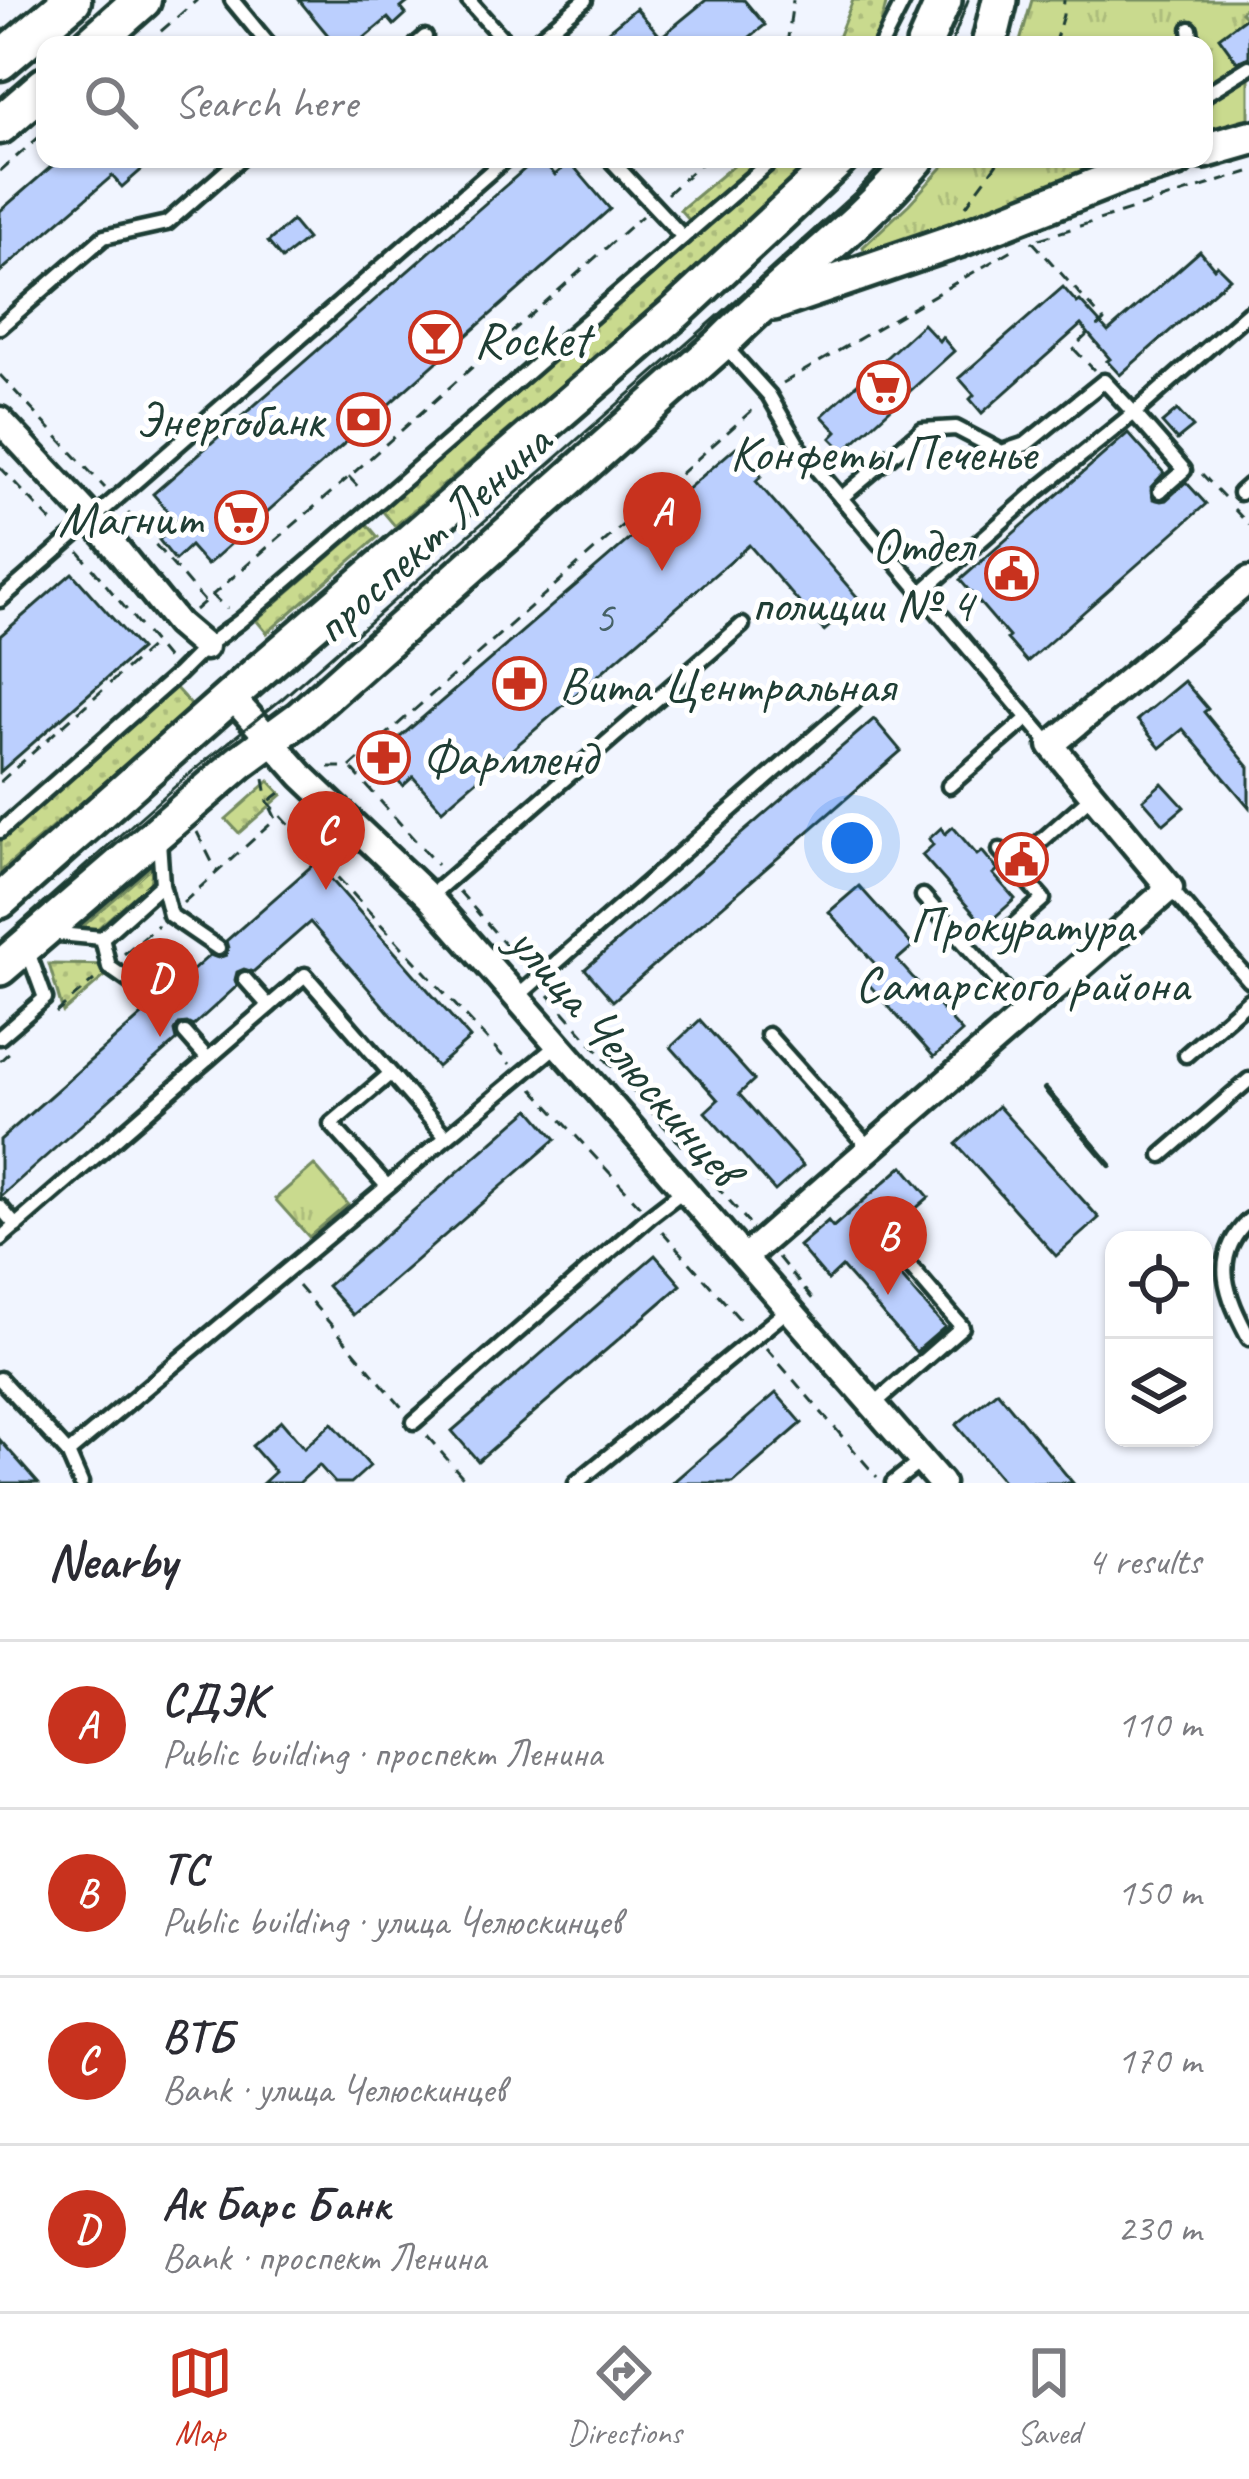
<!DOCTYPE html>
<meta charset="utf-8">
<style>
:root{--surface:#fff;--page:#f2f2f3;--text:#2b2b33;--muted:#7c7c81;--line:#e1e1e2;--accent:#c8321e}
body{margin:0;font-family:Caveat,sans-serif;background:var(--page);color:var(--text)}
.controls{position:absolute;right:36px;bottom:36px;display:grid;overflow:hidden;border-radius:24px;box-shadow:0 3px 9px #0004}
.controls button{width:108px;height:108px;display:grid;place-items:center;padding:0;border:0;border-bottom:3px solid var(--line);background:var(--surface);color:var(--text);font:60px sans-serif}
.you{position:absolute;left:852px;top:843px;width:42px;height:42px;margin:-30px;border:9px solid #fff;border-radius:50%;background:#1a73e8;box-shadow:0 0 0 18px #1a73e833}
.badge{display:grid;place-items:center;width:78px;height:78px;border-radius:50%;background:var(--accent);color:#fff;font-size:39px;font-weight:700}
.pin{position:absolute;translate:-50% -99px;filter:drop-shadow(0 3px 6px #0008)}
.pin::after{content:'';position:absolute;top:63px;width:42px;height:36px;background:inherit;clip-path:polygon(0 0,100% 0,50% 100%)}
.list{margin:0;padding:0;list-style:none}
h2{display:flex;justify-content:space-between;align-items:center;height:156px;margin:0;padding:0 48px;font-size:51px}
h2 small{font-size:39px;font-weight:400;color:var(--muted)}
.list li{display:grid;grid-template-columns:78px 1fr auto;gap:36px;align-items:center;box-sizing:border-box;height:168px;padding:0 48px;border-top:3px solid var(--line)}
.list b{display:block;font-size:45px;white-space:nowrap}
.list p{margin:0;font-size:39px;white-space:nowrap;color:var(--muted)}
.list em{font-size:39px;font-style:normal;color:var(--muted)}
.icon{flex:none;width:66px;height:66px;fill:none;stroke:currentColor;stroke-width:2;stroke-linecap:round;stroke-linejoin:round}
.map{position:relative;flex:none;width:1249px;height:1483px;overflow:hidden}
.search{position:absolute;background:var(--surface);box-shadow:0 3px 9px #0004;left:36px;right:36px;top:36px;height:132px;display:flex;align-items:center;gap:30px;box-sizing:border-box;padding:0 42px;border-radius:24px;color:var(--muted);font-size:45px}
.sheet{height:828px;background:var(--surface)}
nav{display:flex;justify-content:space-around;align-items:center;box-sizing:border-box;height:168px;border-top:3px solid var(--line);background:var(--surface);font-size:33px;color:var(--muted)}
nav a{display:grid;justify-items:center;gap:6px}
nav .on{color:var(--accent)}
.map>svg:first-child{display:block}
</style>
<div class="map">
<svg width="1249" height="1483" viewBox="0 0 1249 1483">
<defs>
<pattern id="grass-dots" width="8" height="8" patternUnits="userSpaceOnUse" patternTransform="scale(3)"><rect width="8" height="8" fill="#c9da8e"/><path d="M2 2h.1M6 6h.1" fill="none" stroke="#acbc7b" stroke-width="1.8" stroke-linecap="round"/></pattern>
<pattern id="park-tufts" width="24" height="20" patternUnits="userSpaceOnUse" patternTransform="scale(3)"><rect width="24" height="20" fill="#c9da8e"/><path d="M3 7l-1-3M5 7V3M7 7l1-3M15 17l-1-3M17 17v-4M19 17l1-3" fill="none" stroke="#acbc7b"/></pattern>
</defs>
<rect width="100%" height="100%" fill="#f1f5ff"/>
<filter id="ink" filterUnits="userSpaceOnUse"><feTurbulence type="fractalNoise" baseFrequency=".00833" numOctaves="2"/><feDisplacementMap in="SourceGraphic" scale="24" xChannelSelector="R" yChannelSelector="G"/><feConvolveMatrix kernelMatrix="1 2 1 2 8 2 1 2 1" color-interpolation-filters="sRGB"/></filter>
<g filter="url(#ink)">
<g fill="url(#grass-dots)" stroke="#748c61" stroke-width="3">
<polygon points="853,0 887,0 879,32 871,45 835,45"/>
<polygon points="741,159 761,159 690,221 680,210"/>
<polygon points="780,159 819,159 668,295 395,526 379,507 650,275"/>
<polygon points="367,524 378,537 267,633 256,620"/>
<polygon points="174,686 193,707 0,872 0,839"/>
<polygon points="269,781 282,795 239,833 226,819"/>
<polygon points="153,865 150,883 90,935 76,932"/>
<polygon points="49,964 118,965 63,1012"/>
</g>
<g fill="url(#park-tufts)" stroke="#748c61" stroke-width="3">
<polygon points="1032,0 1249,0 1249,4 1241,12 1249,20 1249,121 1204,134 1204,45 1019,45"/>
<polygon points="950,159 1116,159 965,221 866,255 863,247 909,204"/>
<polygon points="314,1165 348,1204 309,1237 275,1199"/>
</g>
<g fill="#bbcffe" stroke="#1f3d34" stroke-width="3">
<polygon points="299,0 411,0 401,8 406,14 394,25 388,18 356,45 336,45"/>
<polygon points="706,0 744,0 765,25 740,45 591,45 636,8 661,37"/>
<polygon points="1249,15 1249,57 1237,62 1219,37"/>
<polygon points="60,159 154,159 122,187 112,176 0,272 0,211"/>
<polygon points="536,159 541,159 555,175 570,162 610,209 207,565 190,546 175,560 159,540 178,523 153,494"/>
<polygon points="292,221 307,239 282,259 268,242"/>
<polygon points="1200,251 1214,268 1217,265 1230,278 1120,375 1107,361 1110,359 1081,325 982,413 970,399 974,395 959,378 1063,287 1077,303 1080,301 1108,332"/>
<polygon points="923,324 939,341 942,337 954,351 844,451 831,438 837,432 822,416"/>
<polygon points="1177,410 1193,427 1177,440 1162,423"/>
<polygon points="1128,433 1164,473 1151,487 1153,499 1161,501 1166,500 1186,482 1206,504 1027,662 1007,639 1009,637 960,580"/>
<polygon points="736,447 761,476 756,481 860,600 824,631 749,545 442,810 413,777 403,786 377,757"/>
<polygon points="72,573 140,649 0,772 0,636"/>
<polygon points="1184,681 1208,709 1204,712 1249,767 1249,807 1183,729 1160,748 1137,720"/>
<polygon points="874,719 901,751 613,1001 585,969"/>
<polygon points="1162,783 1184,807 1164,824 1143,800"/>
<polygon points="953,827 977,855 982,851 998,870 993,874 1015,899 985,926 922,855 933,845 929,839 941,828 945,834"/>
<polygon points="316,862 470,1038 437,1067 310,922 253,972 244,969 237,972 235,980 237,986 193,1026 187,1023 179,1024 175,1031 177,1040 0,1197 0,1140 150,1008 158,1011 166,1008 168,1001 166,994 210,955 218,958 226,955 228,948 226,941"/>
<polygon points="859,886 913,946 897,960 962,1032 934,1057 863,978 877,966 829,912"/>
<polygon points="700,1020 754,1080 739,1094 803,1166 775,1191 705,1112 718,1100 671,1047"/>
<polygon points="998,1106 1099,1218 1056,1256 956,1144"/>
<polygon points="530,1109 556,1139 353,1315 327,1286"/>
<polygon points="903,1166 929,1197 874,1245 945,1327 916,1352 842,1267 828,1280 799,1246 828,1221 833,1227"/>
<polygon points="655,1255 681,1285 478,1461 452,1431"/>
<polygon points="997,1391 1073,1483 1005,1483 956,1425"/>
<polygon points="776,1393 802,1423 733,1483 672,1483"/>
<polygon points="281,1421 304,1448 332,1423 370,1466 351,1483 335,1483 319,1465 299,1483 263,1483 275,1472 252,1446"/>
<polygon points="0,1440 38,1483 0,1483"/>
</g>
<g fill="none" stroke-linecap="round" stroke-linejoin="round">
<defs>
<g id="lane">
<polyline points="232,0 269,45"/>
<polyline points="468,0 508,45"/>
<polyline points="1190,29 1192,45"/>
<polyline points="416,45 425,37"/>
<polyline points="531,45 585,0"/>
<polyline points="881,45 904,0"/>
<polyline points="1204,95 1249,67"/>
<polyline points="610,159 683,237"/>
<polyline points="0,327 104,237 167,223 240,159"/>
<polyline points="722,343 769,395 802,452 1050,744"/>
<polyline points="1240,493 1249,485"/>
<polyline points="841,498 922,430 956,428 1002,452 1026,444 1104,381 1134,413 1249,312"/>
<polyline points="922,592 1038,490 1134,413 1184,470 1160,491"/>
<polyline points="0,600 505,159"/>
<polyline points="949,786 1028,718"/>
<polyline points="0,831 178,674 205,647 240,621 375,505 773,159"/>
<polyline points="1000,850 1043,899 1006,932"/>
<polyline points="1014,865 1092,796"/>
<polyline points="162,884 170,915 218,948"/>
<polyline points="1170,888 1249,980"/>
<polyline points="923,896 1025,1012"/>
<polyline points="429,897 742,625"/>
<polyline points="48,933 102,938 162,884 159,841"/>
<polyline points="102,938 109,967 158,1001"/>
<polyline points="245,979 269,1006"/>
<polyline points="517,997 854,702"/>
<polyline points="185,1033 208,1059"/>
<polyline points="768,1035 870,1149"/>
<polyline points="0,1037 45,998 27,949"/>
<polyline points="1186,1055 1249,1000"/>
<polyline points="1162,1155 1249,1080"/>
<polyline points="387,1186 331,1124 390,1074"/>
<polyline points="0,1207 16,1226"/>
<path d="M1249,1220C1209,1258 1227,1296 1249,1338"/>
<polyline points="0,1239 305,975 446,1137"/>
<polyline points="0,1379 68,1453"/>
<polyline points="873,1405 962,1327 897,1251"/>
<polyline points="414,1422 649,1217 684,1190"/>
<polyline points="81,1483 68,1453 557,1045"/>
<polyline points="576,1483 789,1309"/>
<polyline points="893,1483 921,1461"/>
</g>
<g id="street">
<polyline points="0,420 93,520 178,624 205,647"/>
<polyline points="232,697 302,776 429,897 941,1483"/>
<polyline points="745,1257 1170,888 1051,745 1249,580"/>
</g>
<g id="secondary">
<polyline points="924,45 944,0"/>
<polyline points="989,45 1000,0"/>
<polyline points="1204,151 1249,138"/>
<polyline points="774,303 958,240 1123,175 1177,159"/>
<polyline points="0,901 255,675 677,311 840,159"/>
<path d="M0,968L240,762L300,718L722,343C785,279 858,228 917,159"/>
</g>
<g id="primary">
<polyline points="91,45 142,0"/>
<polyline points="0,61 72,0"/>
<polyline points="0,125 45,86"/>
</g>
</defs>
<use href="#lane" stroke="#1f3d34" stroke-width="21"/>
<use href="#street" stroke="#1f3d34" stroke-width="33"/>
<use href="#secondary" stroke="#1f3d34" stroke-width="42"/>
<use href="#primary" stroke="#1f3d34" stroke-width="45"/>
<g stroke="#1f3d34" stroke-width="3" stroke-dasharray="12 9" stroke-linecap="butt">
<polyline points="145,45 197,0"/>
<polyline points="787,45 793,0"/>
<polyline points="1054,45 1063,15 1064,0"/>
<polyline points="0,171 45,132"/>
<polyline points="667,194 706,159"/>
<polyline points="966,206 1000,159"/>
<polyline points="1039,239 1249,172"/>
<polyline points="1032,241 1104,321 1097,327"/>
<polyline points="1088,334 1073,348 1094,370"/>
<polyline points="0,375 105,488"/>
<polyline points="783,383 1019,246"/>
<polyline points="0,467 57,527"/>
<polyline points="1202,474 1224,497"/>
<polyline points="349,477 362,491"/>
<polyline points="1234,509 1249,525"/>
<polyline points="128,513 204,601"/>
<polyline points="79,552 168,660"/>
<polyline points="211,594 227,609"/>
<polyline points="195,610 349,477 642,216"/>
<polyline points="329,767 350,767 758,405"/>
<polyline points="352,769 437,865"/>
<polyline points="264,779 268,802 510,1064"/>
<polyline points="0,782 155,643"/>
<polyline points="197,832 217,872"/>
<polyline points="459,891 523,965"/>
<polyline points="183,903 276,819 268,802 284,790"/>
<polyline points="124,954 158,925"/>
<polyline points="549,995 749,1223"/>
<polyline points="56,1013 94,980"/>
<polyline points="0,1061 12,1050"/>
<polyline points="533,1089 640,1206"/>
<polyline points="662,1231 743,1323"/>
<polyline points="778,1257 814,1301"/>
<polyline points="298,1286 405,1411"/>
<polyline points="766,1348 877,1477"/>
<polyline points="427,1436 468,1483"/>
</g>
<use href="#lane" stroke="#fff" stroke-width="12"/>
<use href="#street" stroke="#fff" stroke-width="24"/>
<use href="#secondary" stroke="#fff" stroke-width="33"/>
<use href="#primary" stroke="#fff" stroke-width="36"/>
<g stroke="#1f3d34" stroke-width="3">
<polyline points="951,45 968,0"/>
<polyline points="0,941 187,776 283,698 742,295 858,190 887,159"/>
</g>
<polyline stroke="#1f3d34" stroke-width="6" points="1045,1089 1110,1165"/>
</g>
</g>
<defs>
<symbol id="bar-ring" viewBox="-11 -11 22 22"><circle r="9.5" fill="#fff" stroke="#c8321e" stroke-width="1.5"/><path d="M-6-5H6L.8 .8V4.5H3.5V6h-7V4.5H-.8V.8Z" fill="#c8321e"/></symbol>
<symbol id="supermarket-ring" viewBox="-11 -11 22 22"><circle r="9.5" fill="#fff" stroke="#c8321e" stroke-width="1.5"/><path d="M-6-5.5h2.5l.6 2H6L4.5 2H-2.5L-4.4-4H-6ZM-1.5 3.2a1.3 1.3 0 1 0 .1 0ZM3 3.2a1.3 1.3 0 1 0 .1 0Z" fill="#c8321e"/></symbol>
<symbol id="bank-ring" viewBox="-11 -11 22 22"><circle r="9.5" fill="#fff" stroke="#c8321e" stroke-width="1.5"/><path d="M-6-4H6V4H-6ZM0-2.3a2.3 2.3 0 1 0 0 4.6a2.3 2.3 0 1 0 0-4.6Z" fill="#c8321e"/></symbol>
<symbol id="civic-ring" viewBox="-11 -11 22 22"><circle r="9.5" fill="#fff" stroke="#c8321e" stroke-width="1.5"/><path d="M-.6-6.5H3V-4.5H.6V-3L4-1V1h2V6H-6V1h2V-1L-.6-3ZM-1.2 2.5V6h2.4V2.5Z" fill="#c8321e"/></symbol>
<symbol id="pharmacy-ring" viewBox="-11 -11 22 22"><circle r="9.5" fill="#fff" stroke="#c8321e" stroke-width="1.5"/><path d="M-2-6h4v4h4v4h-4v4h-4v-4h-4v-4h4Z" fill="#c8321e"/></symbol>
</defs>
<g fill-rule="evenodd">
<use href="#bar-ring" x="406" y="308" width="59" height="59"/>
<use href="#supermarket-ring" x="854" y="358" width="59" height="59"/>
<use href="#bank-ring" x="334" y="390" width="59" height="59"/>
<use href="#supermarket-ring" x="212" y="488" width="59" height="59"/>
<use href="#civic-ring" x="982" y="544" width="59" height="59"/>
<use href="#pharmacy-ring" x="490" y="654" width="59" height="59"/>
<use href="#pharmacy-ring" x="354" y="728" width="59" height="59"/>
<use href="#civic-ring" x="992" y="830" width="59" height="59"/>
</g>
<g text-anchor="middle" stroke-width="10" stroke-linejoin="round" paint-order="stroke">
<g font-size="45" fill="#466266">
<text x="604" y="632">5</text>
</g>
<g font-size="51" fill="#1f3d34" stroke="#fff" text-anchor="start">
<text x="474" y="356">Rocket</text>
<text x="324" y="437" text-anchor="end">Энергобанк</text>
<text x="883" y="470" text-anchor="middle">Конфеты Печенье</text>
<text x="203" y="535" text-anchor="end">Магнит</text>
<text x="973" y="562" text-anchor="end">Отдел<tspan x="973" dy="59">полиции № 4</tspan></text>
<text x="559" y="702">Вита Центральная</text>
<text x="422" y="775">Фармленд</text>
<text x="1022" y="942" text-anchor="middle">Прокуратура<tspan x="1022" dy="59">Самарского района</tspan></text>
</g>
<g font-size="51" fill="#1f3d34" stroke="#fff">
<text transform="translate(431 533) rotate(-42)" y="18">проспект Ленина</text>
<text transform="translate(626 1054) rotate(49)" y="18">улица Челюскинцев</text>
</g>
</g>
</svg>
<div class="controls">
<button><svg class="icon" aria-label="locate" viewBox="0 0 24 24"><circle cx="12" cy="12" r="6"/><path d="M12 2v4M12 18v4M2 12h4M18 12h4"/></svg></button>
<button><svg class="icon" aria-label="layers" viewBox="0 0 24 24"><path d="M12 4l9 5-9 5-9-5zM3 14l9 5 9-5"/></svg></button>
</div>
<div class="you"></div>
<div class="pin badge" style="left:662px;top:571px">A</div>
<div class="pin badge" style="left:888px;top:1295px">B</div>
<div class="pin badge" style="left:326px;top:890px">C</div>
<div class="pin badge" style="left:160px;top:1037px">D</div>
<div class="search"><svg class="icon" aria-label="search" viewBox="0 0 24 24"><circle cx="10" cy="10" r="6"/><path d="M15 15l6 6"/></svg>Search here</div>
</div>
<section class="sheet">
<h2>Nearby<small>4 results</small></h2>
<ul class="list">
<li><span class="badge">A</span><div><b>СДЭК</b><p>Public building · проспект Ленина</p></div><em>110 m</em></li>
<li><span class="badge">B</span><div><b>ТС</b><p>Public building · улица Челюскинцев</p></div><em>150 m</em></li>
<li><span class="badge">C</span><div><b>ВТБ</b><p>Bank · улица Челюскинцев</p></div><em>170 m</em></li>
<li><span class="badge">D</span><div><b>Ак Барс Банк</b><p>Bank · проспект Ленина</p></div><em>230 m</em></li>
</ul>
</section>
<nav>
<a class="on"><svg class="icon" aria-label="map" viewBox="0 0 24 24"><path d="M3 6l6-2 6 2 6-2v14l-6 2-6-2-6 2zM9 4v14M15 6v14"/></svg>Map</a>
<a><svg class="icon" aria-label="directions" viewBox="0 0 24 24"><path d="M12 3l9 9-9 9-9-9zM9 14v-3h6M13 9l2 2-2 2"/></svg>Directions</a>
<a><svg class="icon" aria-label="saved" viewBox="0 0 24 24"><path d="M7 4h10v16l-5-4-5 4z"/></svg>Saved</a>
</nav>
